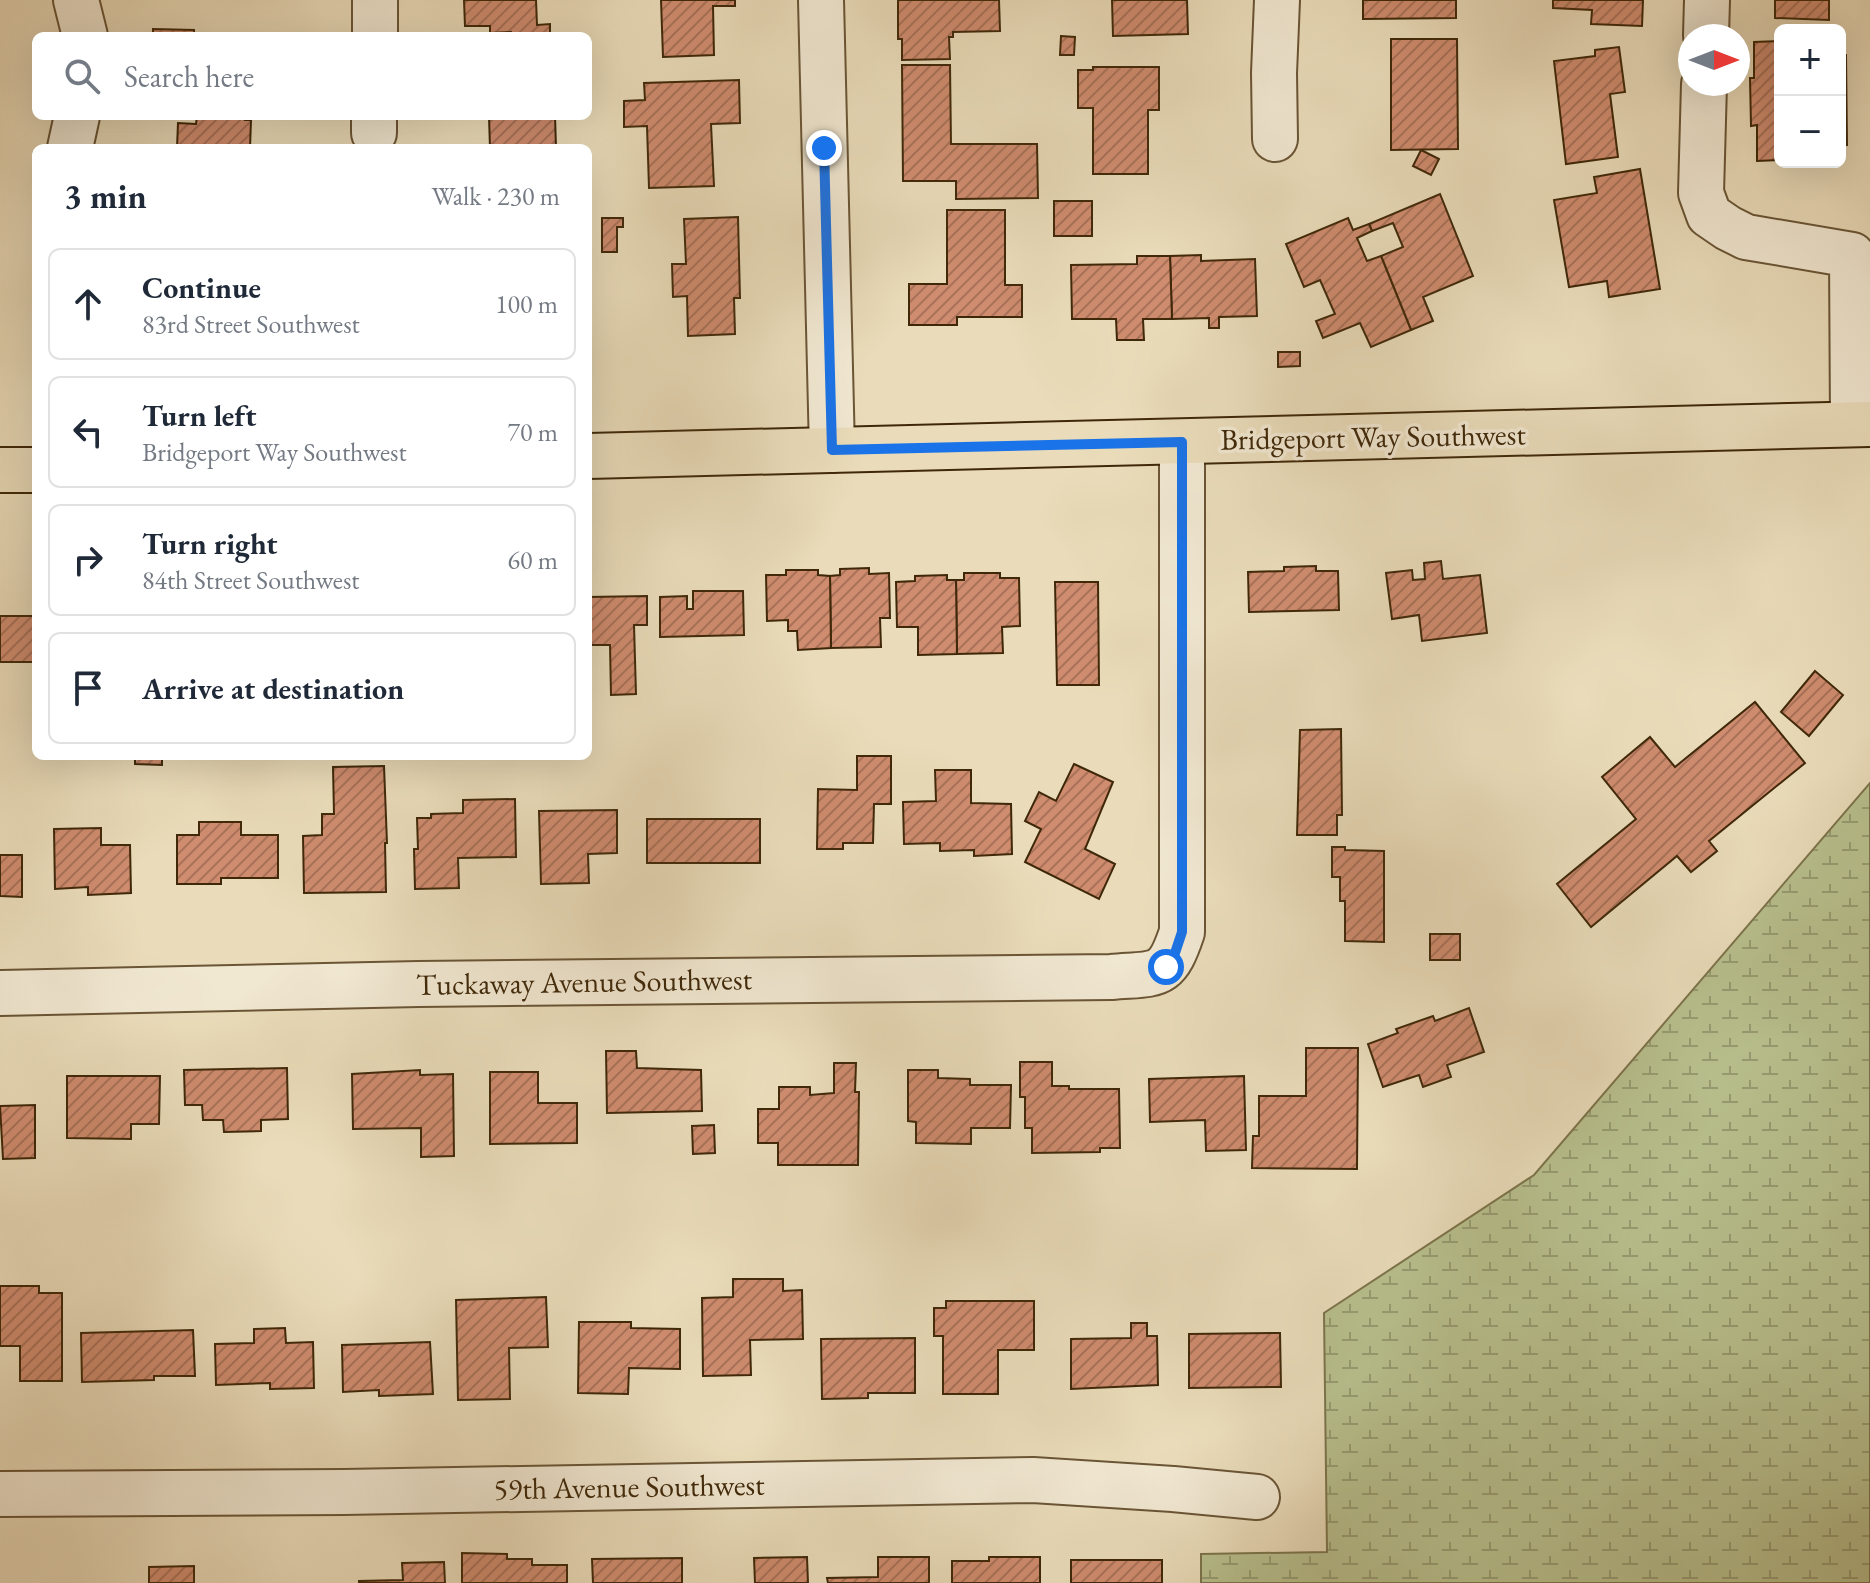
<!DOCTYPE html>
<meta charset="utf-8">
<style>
:root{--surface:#fff;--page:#f6f6f7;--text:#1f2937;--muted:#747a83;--line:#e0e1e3}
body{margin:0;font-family:"EB Garamond",serif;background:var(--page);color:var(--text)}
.controls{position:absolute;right:24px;top:24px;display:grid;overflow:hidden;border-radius:12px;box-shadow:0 8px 32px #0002}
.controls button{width:72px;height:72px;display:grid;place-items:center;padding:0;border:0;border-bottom:2px solid var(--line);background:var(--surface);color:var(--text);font:40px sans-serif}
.compass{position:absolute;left:1678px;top:24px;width:72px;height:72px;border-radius:50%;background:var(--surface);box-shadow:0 8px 32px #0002;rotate:90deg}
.stop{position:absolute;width:24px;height:24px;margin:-18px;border:6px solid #1a73e8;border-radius:50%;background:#fff}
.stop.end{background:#1a73e8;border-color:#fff;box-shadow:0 2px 8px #0008}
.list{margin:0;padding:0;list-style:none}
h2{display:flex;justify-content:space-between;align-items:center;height:104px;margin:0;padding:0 32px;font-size:34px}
h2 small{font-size:26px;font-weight:400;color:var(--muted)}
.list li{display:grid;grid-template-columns:52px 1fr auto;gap:24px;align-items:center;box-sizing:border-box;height:112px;margin:0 16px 16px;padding:0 16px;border:2px solid var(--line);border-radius:12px}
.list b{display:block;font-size:30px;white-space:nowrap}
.list p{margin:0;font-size:26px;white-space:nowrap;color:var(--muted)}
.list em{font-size:26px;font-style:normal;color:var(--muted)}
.icon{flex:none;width:44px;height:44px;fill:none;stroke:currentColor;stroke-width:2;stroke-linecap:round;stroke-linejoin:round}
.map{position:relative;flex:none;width:1870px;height:1583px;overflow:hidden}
.search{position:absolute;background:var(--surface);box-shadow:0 8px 32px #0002;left:32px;top:32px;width:560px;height:88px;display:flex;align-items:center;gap:20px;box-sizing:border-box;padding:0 28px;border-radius:12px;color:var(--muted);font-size:30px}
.panel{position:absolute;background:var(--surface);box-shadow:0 8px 32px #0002;left:32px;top:144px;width:560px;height:616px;border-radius:12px}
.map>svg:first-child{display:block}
</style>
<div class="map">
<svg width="1870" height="1583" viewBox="0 0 1870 1583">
<defs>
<pattern id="wetland-marsh" width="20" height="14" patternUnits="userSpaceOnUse" patternTransform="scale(2)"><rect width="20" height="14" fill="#b8c08e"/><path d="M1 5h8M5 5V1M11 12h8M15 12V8" fill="none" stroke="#979c72"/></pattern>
<pattern id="building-hatch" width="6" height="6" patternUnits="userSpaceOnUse" patternTransform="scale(2)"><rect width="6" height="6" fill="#cf8c6f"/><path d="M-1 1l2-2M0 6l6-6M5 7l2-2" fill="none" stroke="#a97259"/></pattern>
</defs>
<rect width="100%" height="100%" fill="#eadcba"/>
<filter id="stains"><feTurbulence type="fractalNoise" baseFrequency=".0025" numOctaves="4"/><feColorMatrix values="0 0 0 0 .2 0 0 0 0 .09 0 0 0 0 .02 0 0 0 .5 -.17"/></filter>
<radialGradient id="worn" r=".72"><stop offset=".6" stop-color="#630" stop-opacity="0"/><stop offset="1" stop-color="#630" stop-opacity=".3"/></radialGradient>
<polygon fill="url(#wetland-marsh)" stroke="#7c744c" stroke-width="2" points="1870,783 1870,1583 1201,1583 1201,1554 1327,1552 1324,1313 1534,1175"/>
<g fill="url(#building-hatch)" stroke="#3f2809" stroke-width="2">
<polygon points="464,0 536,0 537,25 550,24 550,36 511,36 511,32 490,33 490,26 465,26"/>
<polygon points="661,0 735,0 735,6 713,6 714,55 663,57"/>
<polygon points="898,0 999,0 1000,31 953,32 953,37 949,37 950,59 902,60 902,39 898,39"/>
<polygon points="1112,0 1187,0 1188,34 1113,36"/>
<polygon points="1363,0 1456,0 1456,18 1363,19"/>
<polygon points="1553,0 1643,0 1642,26 1591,24 1592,10 1553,8"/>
<polygon points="1775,0 1829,0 1829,20 1775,18"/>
<polygon points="153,29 194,30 194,36 153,36"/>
<polygon points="1061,36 1075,37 1074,55 1060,55"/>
<polygon points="1391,39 1457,39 1458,149 1391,150"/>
<polygon points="1780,41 1780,160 1757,161 1757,125 1751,126 1750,78 1754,78 1754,42"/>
<polygon points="1619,47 1625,92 1610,94 1618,157 1566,164 1554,61 1595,56 1595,50"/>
<polygon points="1840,55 1846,55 1847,145 1840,145"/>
<polygon points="902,65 950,65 951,144 1037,144 1038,198 956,199 956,181 903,181"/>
<polygon points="1093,67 1159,67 1159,110 1148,110 1148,174 1093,174 1093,108 1078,108 1078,70 1093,70"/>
<polygon points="739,80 740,123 711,124 714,186 649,188 647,126 624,127 624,101 645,100 644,83"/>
<polygon points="197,116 246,116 245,120 251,120 250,148 177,148 178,123 196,124"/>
<polygon points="489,116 555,116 556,148 490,148"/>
<polygon points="1421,150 1439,159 1431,175 1413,166"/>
<polygon points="1640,169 1660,289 1609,297 1607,281 1569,287 1554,200 1597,193 1594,177"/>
<polygon points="1440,194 1473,276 1423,297 1433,321 1411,330 1381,256 1403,247 1393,223 1372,231 1369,224"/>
<rect x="1054" y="201" width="38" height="35"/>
<polygon points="947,210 1005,210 1005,285 1022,285 1022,317 957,317 957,325 909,325 909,284 947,284"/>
<polygon points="738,217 740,298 734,298 735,334 688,336 687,296 673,297 672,264 686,264 684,219"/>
<polygon points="602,218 623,218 623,227 617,227 617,252 602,252"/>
<polygon points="1348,218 1353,230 1369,224 1372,231 1357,238 1367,261 1381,256 1411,330 1371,347 1360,323 1323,338 1316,321 1335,314 1320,280 1304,287 1286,244"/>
<polygon points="1201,255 1201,261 1255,259 1257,316 1219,317 1219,328 1209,328 1209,318 1172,319 1170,256"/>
<polygon points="1137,256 1170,256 1172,319 1143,319 1144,340 1117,340 1116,319 1072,319 1071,265 1137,264"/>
<polygon points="1278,352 1300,352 1300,366 1278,367"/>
<polygon points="1441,561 1443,579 1480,575 1487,633 1422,641 1419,615 1392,619 1386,573 1412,570 1413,580 1425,579 1424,563"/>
<polygon points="1316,566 1316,571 1338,571 1339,610 1249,612 1248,572 1284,571 1284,567"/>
<polygon points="869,568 869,574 889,573 890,618 880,618 881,647 831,648 830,576 840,575 840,569"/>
<polygon points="786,570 818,570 818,575 830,576 831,648 798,650 797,631 788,631 788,620 767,621 766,575 786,575"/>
<polygon points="964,573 1000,573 1000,578 1019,578 1020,626 1002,627 1003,653 957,654 956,580 964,580"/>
<polygon points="947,575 947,580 956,580 957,654 918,655 918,627 897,627 896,582 915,581 915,576"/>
<polygon points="1055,582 1098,582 1099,685 1057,685"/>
<polygon points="693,591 743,591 744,635 660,637 660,597 687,596 687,609 693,609"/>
<polygon points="647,596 647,625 634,625 636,694 611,695 610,645 588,645 588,597"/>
<polygon points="0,616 35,616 36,662 0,662"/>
<polygon points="1815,671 1843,695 1809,736 1781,712"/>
<polygon points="1755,702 1805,763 1709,841 1717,851 1691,872 1677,856 1591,927 1557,884 1636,819 1602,777 1650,737 1675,767"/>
<polygon points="1341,729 1342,815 1337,815 1337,835 1297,835 1300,730"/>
<polygon points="135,756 162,756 162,765 135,764"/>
<polygon points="857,756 891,756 891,804 874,804 873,843 843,843 843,849 817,849 818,789 857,790"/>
<polygon points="1074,764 1113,782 1085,849 1115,864 1099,899 1025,862 1041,829 1025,821 1039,792 1056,801"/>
<polygon points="384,766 387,843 385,843 386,892 304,893 303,836 322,835 322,814 334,814 333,767"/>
<polygon points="935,770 971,770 971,803 1011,804 1012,854 974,856 974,850 940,851 940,843 904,844 903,802 936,801"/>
<polygon points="515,799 516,857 458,858 459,888 415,889 414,849 418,849 417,818 431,818 431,814 463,813 463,800"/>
<polygon points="617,810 617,853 588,854 589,883 541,884 539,811"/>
<rect x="647" y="819" width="113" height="44"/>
<polygon points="199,822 241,822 241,835 278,835 278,878 221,878 221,884 177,884 177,835 199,835"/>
<polygon points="101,828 101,845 130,845 131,893 88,895 88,887 55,889 54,829"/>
<polygon points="1332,847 1345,847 1345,850 1384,851 1384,942 1345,941 1345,901 1340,901 1340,877 1332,877"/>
<polygon points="0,855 22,855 22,897 0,896"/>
<rect x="1430" y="934" width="30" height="26"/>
<polygon points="1469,1008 1484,1052 1447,1065 1451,1077 1423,1087 1419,1075 1383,1087 1368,1044 1398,1033 1396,1029 1433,1016 1435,1021"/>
<polygon points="1306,1048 1358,1048 1357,1169 1252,1168 1253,1136 1259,1136 1259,1096 1306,1096"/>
<polygon points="606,1051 636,1051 637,1068 701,1070 702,1111 607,1113"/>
<polygon points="1020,1062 1052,1062 1052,1086 1069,1086 1069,1089 1119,1089 1120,1148 1100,1148 1100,1152 1032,1153 1032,1128 1025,1128 1025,1097 1020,1097"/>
<polygon points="834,1063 856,1063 855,1092 859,1092 858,1165 778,1165 778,1143 758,1143 758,1109 779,1109 779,1087 810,1087 810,1095 834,1093"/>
<polygon points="287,1068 288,1119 261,1120 261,1131 224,1132 223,1120 203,1120 202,1105 185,1105 184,1070"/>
<polygon points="420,1070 420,1075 453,1074 454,1156 421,1157 421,1128 353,1129 352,1074"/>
<polygon points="908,1070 938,1070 938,1078 970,1079 970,1085 1011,1085 1010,1128 971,1128 971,1144 916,1143 916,1122 908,1121"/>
<polygon points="490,1072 538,1072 538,1103 577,1103 577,1143 490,1144"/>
<polygon points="67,1076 160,1076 159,1124 131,1124 131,1139 67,1138"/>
<polygon points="1244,1076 1246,1150 1206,1151 1205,1120 1150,1122 1149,1079"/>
<polygon points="35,1105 35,1158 3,1159 0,1106"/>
<polygon points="714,1125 715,1153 693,1154 692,1126"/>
<polygon points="733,1279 783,1279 783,1291 802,1290 803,1339 750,1340 751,1375 703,1376 702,1298 733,1297"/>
<polygon points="0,1286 39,1286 39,1293 62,1293 62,1381 20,1381 20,1346 0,1346"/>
<polygon points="546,1297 548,1347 509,1348 510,1399 458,1400 456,1300"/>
<polygon points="946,1301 1034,1301 1034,1350 998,1350 998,1394 943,1394 943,1336 934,1336 934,1308 946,1308"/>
<polygon points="579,1322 631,1322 631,1328 680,1329 680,1369 629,1368 628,1394 578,1393"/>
<polygon points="1131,1323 1147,1323 1147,1336 1157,1336 1158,1385 1071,1389 1071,1339 1131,1338"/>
<polygon points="285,1328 286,1343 313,1342 314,1388 270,1389 270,1383 216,1385 215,1344 254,1343 254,1329"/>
<polygon points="193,1330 195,1376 154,1376 154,1380 82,1382 81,1333"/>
<polygon points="1280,1333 1281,1387 1189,1388 1189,1334"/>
<polygon points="915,1338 915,1393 868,1393 868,1398 822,1399 821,1339"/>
<polygon points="430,1342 433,1394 379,1396 379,1390 343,1392 342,1345"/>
<polygon points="462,1553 507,1554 507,1559 532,1559 532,1565 567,1565 567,1583 462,1583"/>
<polygon points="807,1557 808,1583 755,1583 754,1558"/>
<polygon points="878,1557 929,1557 929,1583 828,1583 827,1578 878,1577"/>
<polygon points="989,1557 1040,1557 1040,1583 952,1583 952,1561 989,1561"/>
<polygon points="682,1558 682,1583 593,1583 592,1559"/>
<rect x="1071" y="1560" width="91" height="23"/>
<polygon points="444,1562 445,1583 359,1583 359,1581 403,1580 402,1563"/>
<polygon points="194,1566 194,1583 149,1583 149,1567"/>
</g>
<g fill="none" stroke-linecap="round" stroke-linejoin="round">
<defs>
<g id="minor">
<polyline points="76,0 85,36"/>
<polyline points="821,0 832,450"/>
<polyline points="375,36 375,0"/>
<polyline points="1706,36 1707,0"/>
<polyline points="1704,84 1701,193 1709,215 1728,228 1746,237 1852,255 1853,424"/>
<polyline points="374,133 374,116"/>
<polyline points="1275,139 1274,73 1277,0"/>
<polyline points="70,148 77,116"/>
<path d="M0,993L419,984L1111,977C1158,973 1166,980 1182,932V442"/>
<polyline points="0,1494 344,1492 1033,1480 1173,1489 1257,1497"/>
</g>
<g id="major">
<polyline points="588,456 1870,424"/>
<polyline points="0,470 36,470"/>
</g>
</defs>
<use href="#minor" stroke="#6a5535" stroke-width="48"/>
<use href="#major" stroke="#3f2809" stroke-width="48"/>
<use href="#minor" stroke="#f1e8d2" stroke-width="44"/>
<use href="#major" stroke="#eadcba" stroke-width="44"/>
</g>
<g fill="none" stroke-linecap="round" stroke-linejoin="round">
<polyline stroke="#1a73e8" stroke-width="10" points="824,148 832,450 1182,442 1182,932 1173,959 1166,967"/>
</g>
<g text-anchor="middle" stroke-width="7" stroke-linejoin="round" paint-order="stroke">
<g font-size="30" fill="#3f2809" stroke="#f1e8d2">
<text transform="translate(1373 437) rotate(-1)" y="10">Bridgeport Way Southwest</text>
<text transform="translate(584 982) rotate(-1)" y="10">Tuckaway Avenue Southwest</text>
<text transform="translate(629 1487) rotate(-1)" y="10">59th Avenue Southwest</text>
</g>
</g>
<rect width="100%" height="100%" filter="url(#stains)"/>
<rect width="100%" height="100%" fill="url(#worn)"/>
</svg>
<div class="controls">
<button>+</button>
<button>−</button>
</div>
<svg class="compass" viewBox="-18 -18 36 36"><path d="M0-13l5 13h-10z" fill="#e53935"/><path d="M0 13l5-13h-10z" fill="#747a83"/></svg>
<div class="stop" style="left:1166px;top:967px"></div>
<div class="stop end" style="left:824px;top:148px"></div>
<div class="search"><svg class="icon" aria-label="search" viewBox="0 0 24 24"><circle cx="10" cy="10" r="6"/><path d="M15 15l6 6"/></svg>Search here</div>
<section class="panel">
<h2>3 min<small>Walk · 230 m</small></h2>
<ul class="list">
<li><svg class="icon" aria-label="ahead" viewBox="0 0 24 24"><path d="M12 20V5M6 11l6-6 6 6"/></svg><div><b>Continue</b><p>83rd Street Southwest</p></div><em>100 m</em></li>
<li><svg class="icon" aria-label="left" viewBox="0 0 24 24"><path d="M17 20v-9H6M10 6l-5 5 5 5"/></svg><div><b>Turn left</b><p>Bridgeport Way Southwest</p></div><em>70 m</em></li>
<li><svg class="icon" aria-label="right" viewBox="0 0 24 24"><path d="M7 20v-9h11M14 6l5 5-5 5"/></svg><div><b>Turn right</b><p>84th Street Southwest</p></div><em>60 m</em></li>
<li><svg class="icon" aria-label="arrive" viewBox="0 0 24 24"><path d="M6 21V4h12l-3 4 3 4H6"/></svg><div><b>Arrive at destination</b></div></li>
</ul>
</section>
</div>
